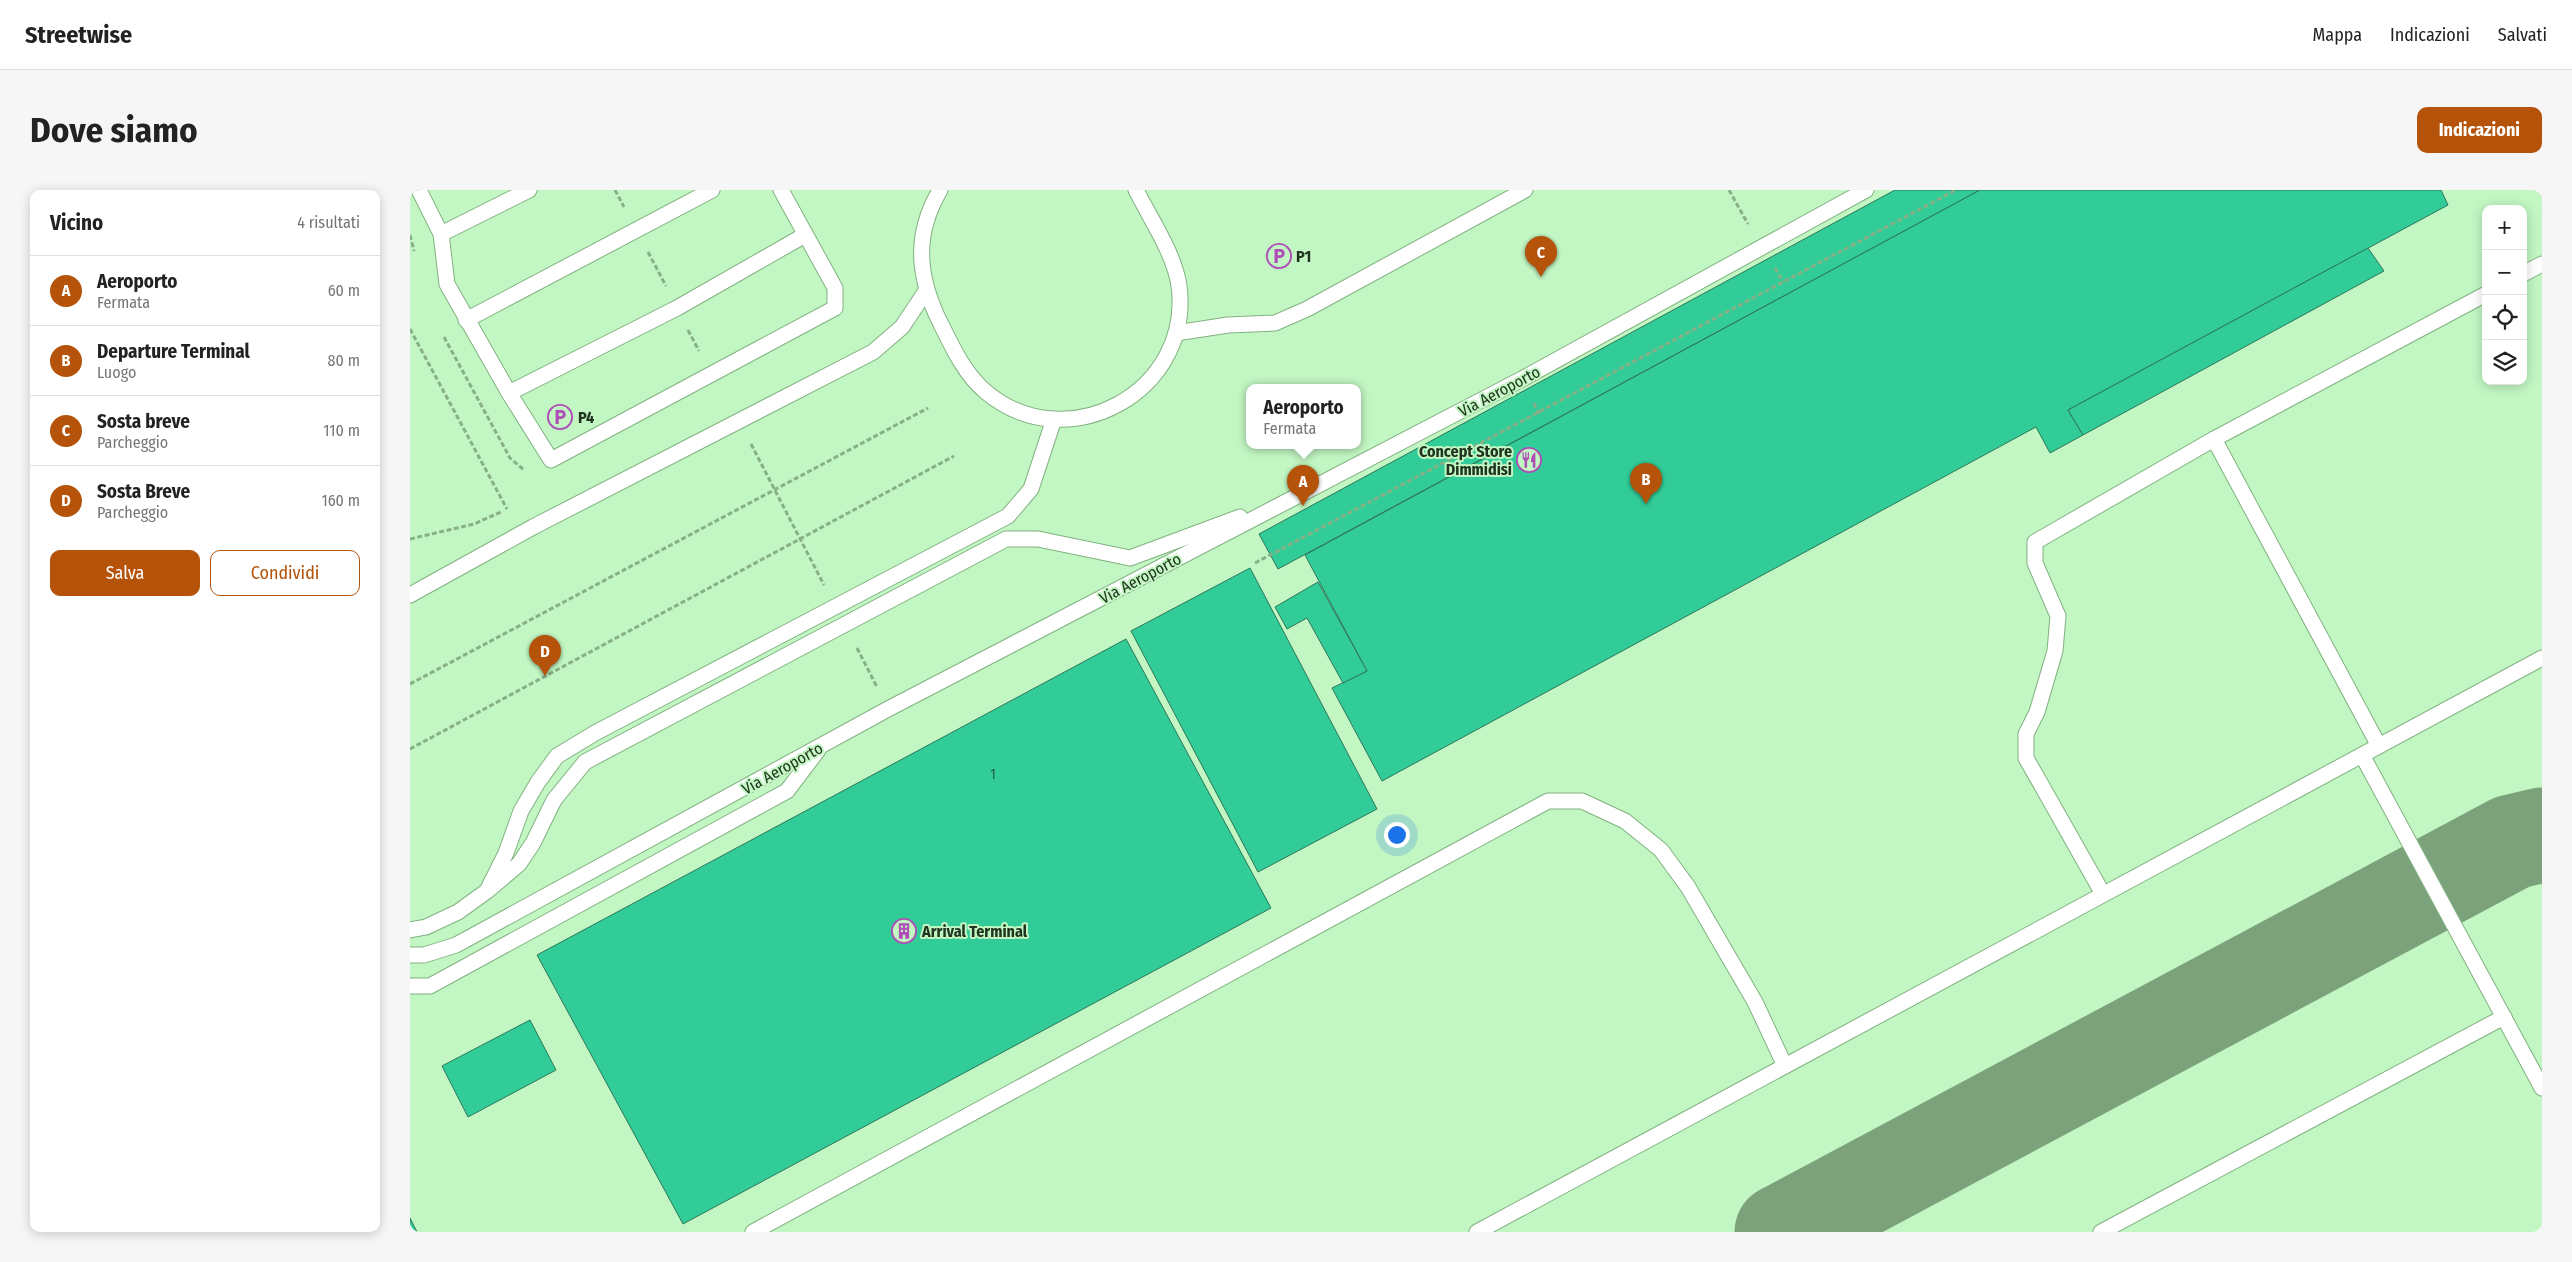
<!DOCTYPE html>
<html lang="it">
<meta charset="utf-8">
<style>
:root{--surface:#fff;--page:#f6f6f6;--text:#222;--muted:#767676;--line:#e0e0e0;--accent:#b45309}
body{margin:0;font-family:"Fira Sans Condensed",sans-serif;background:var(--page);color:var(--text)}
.controls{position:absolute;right:15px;top:15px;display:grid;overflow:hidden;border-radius:10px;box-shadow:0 2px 12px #0003}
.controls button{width:45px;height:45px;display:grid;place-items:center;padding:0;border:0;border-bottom:1px solid var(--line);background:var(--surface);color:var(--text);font:25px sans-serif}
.you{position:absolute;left:986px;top:644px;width:18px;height:18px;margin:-12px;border:4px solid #fff;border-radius:50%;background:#1a73e8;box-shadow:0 0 0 8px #1a73e833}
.badge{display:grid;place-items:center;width:32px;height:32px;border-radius:50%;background:var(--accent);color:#fff;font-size:16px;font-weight:700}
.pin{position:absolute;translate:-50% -41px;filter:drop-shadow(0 1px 2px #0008)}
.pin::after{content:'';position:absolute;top:26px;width:18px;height:15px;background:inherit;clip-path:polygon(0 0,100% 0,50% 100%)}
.popup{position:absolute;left:836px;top:194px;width:115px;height:65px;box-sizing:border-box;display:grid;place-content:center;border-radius:10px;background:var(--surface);filter:drop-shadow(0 1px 4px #0005);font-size:16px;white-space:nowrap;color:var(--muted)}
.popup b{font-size:19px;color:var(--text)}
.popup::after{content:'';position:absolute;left:50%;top:100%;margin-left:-10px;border:10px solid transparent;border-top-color:var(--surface)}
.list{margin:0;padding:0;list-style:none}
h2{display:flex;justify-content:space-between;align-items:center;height:65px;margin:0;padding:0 20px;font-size:21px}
h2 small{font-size:16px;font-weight:400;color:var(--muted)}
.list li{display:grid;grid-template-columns:32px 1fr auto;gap:15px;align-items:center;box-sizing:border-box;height:70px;padding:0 20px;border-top:1px solid var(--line)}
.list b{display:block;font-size:19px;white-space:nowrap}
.list p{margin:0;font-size:16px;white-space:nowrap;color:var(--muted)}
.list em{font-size:16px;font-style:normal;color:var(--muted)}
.actions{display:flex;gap:10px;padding:15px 20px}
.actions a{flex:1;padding:11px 0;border:1px solid var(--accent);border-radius:10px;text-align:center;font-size:18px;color:var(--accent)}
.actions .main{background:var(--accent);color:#fff}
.icon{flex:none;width:28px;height:28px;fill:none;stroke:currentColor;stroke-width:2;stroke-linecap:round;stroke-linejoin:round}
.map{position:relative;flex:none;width:2132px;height:1042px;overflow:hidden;border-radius:10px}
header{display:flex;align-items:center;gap:30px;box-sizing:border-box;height:70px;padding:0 25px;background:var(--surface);border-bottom:1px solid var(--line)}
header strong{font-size:24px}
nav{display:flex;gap:28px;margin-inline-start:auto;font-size:18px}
.intro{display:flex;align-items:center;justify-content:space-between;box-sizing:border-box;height:120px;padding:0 30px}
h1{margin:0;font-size:35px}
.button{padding:12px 22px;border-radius:10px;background:var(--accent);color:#fff;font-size:18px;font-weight:700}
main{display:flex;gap:30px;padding:0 30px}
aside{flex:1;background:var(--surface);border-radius:10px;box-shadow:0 2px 12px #0003}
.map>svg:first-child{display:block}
</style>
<header>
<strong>Streetwise</strong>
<nav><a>Mappa</a><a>Indicazioni</a><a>Salvati</a></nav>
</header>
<div class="intro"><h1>Dove siamo</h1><a class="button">Indicazioni</a></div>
<main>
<aside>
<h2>Vicino<small>4 risultati</small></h2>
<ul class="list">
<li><span class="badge">A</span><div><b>Aeroporto</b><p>Fermata</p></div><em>60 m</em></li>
<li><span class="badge">B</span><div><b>Departure Terminal</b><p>Luogo</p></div><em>80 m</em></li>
<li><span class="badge">C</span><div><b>Sosta breve</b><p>Parcheggio</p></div><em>110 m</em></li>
<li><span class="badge">D</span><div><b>Sosta Breve</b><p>Parcheggio</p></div><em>160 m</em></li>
</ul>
<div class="actions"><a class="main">Salva</a><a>Condividi</a></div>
</aside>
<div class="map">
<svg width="2132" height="1042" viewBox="0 0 2132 1042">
<rect width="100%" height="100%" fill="#c2f6c2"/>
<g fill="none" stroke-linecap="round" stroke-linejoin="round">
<polyline stroke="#7ca27c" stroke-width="95" points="1372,1042 2102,652 2132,645"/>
</g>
<g fill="#31cc97" stroke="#2c775a">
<polygon points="1485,0 1570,0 868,379 849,344"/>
<polygon points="1570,0 2031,0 2038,15 1658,220 1673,245 1640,263 1626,237 972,591 922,498 957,481 895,365"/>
<polygon points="1958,58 1974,81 1673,245 1658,220"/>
<polygon points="840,378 967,619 848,682 721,441"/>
<polygon points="908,392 957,481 933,493 897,428 877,439 865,417"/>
<polygon points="716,449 861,718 273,1034 127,765"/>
<polygon points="120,830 146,880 58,927 32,876"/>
<polygon points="0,1028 7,1042 0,1042"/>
</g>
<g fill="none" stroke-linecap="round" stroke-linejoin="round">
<defs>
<g id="lane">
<polyline points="9,0 31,44 37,94 99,203 141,270 425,118 425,98 371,0"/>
<path d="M530,0C505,43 507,82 527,126C540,152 553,183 576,202C657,270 783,202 769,96C765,65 740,28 726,0"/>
<polyline points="31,44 119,0"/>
<polyline points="2113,84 2132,74"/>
<polyline points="56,130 302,0"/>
<polyline points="766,143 818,135 865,133 897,119 1115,0"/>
<polyline points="99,203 267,118 395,45"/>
<polyline points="1804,249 1969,556"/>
<polyline points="0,405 123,337 463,162 492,137 516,101"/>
<polyline points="1952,565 2132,898"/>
<polyline points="77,701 109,674 123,653 144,610 175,572 596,349 628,349 720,368 830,327"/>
<polyline points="1693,704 1616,568 1616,544 1627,522 1645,461 1648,426 1625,373 1625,352 1804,249 2076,104"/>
<polyline points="0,740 16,737 48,722 77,701 96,663 111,621 128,592 147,566 185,543 598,326 621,299 644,229"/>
<polyline points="0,765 14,765 46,755 478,519 1112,189 1456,0"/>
<polyline points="0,796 20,796 377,601 408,560"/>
<polyline points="1375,876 2132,468"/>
<polyline points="343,1042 1138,611 1172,611 1215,631 1251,660 1278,697 1345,812 1375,876 1067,1042"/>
<polyline points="1691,1042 2094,827"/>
</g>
</defs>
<use href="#lane" stroke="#81b281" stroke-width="17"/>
<g stroke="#87b087" stroke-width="3" stroke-dasharray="5 2.5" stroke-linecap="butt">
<polyline points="205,0 214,17"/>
<polyline points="1319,0 1338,34"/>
<polyline points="0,45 4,61"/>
<polyline points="238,62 256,96"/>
<polyline points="1365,78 1373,92"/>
<polyline points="0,139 97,319"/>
<polyline points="278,140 289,161"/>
<polyline points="34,147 100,268 114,280"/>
<polyline points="1124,213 1129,224"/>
<polyline points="341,254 414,395"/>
<polyline points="0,349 64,334 93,321"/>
<polyline points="845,373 1546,0"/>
<polyline points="447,458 467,497"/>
<polyline points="0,494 518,218"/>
<polyline points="0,559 544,266"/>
</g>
<use href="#lane" stroke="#fff" stroke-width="15"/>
</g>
<defs>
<symbol id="parking-ring" viewBox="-11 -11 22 22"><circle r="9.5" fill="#c2f6c2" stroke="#ae4eb6" stroke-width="1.5"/><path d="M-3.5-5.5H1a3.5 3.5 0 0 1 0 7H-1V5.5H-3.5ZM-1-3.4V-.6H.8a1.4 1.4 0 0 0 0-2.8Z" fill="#ae4eb6"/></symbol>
<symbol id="restaurant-ring" viewBox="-11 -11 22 22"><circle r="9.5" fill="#c2f6c2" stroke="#ae4eb6" stroke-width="1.5"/><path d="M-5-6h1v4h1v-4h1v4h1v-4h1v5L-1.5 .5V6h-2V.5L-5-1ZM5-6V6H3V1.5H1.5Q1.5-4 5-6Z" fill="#ae4eb6"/></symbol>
<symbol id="building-ring" viewBox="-11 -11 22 22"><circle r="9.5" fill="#c2f6c2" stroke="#ae4eb6" stroke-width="1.5"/><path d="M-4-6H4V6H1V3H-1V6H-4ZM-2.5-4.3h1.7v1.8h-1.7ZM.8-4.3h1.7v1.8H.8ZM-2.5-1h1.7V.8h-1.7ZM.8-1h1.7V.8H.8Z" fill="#ae4eb6"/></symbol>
</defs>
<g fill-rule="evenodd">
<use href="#parking-ring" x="855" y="52" width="28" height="28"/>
<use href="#parking-ring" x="136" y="213" width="28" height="28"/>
<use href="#restaurant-ring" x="1105" y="256" width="28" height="28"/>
<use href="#building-ring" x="480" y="727" width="28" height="28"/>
</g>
<g text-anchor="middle" stroke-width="4" stroke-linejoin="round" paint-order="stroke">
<g font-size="14" fill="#245a3e">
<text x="583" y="589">1</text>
</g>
<g font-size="16" font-weight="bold" fill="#203420" stroke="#c2f6c2" text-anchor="start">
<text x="886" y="72">P1</text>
<text x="168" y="233">P4</text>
<text x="1102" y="267" text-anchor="end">Concept Store<tspan x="1102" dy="18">Dimmidisi</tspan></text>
<text x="512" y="747">Arrival Terminal</text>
</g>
<g font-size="16" fill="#203420" stroke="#c2f6c2">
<text transform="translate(1089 201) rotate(-28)" y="6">Via Aeroporto</text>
<text transform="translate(730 388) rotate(-28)" y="6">Via Aeroporto</text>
<text transform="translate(372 578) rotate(-29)" y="6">Via Aeroporto</text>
</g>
</g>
</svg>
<div class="controls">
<button>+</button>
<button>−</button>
<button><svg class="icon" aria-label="locate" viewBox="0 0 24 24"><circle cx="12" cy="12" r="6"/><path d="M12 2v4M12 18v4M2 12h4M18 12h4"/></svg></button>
<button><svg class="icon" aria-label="layers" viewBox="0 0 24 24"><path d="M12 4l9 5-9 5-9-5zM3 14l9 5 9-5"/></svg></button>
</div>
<div class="you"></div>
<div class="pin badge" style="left:893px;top:316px">A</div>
<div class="popup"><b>Aeroporto</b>Fermata</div>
<div class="pin badge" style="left:1236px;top:314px">B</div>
<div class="pin badge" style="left:1131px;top:87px">C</div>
<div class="pin badge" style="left:135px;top:486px">D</div>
</div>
</main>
